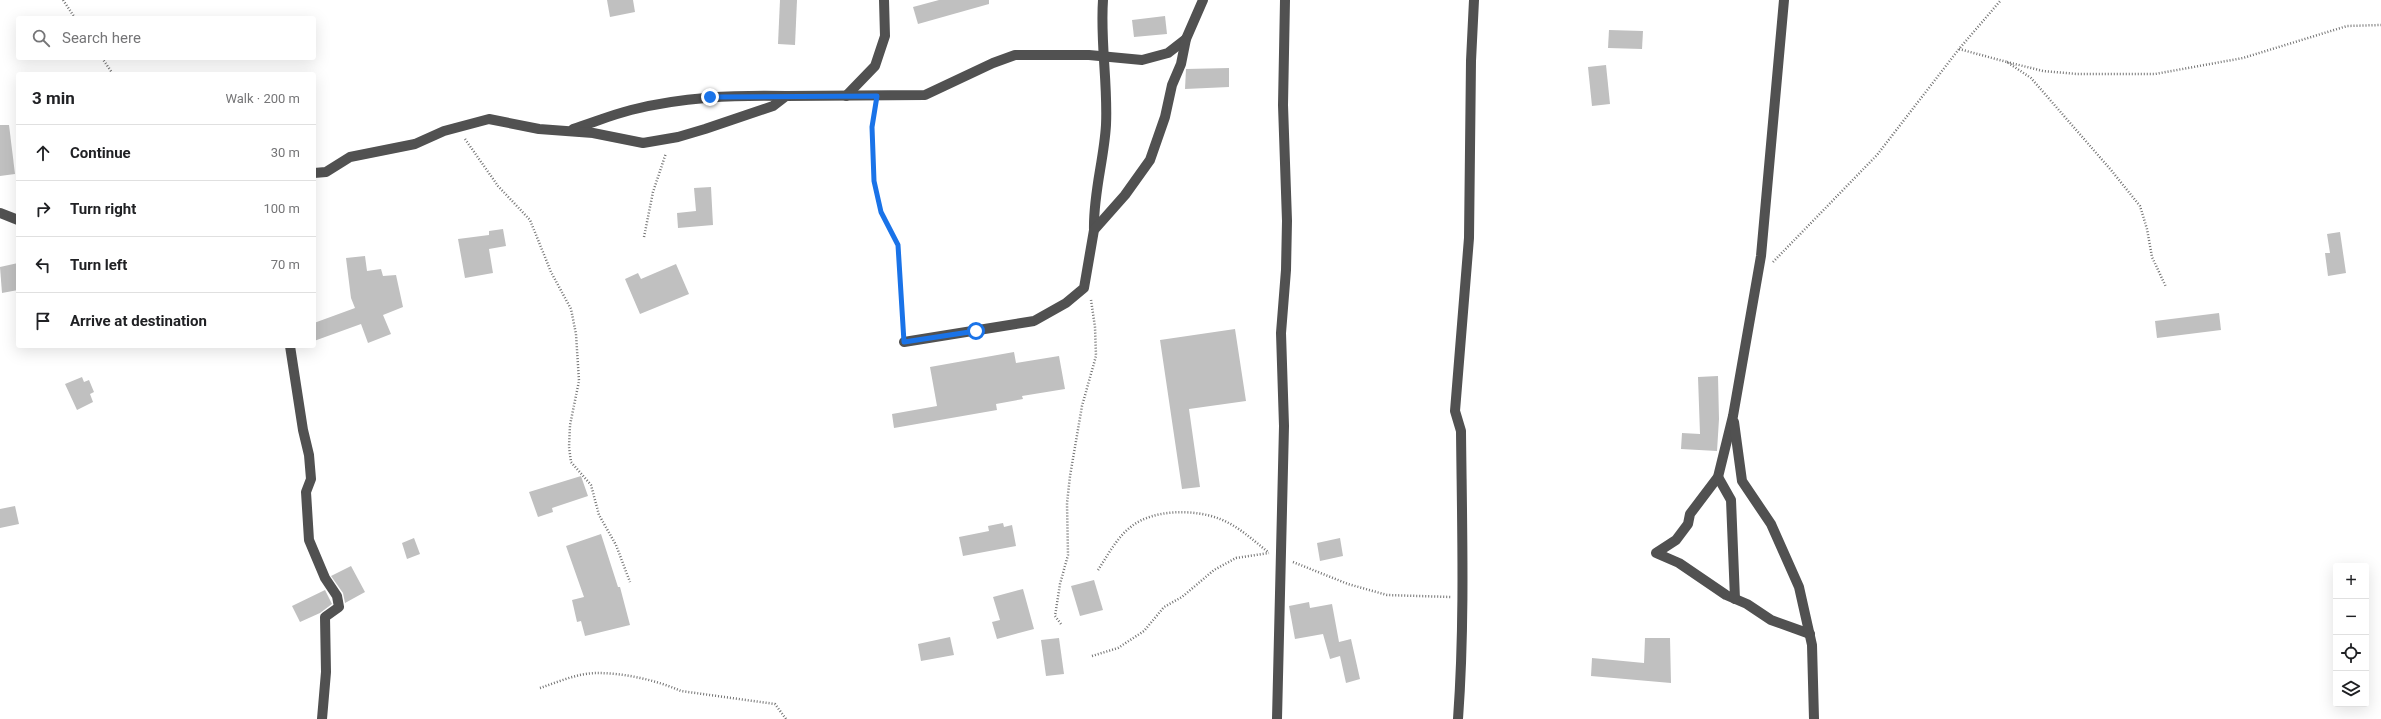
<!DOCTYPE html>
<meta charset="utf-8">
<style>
:root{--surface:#fff;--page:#f2f2f2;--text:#202124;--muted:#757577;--line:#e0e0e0}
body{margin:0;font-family:Roboto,sans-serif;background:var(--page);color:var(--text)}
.controls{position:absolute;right:12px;bottom:12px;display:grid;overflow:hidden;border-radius:4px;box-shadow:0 4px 16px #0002}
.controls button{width:36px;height:36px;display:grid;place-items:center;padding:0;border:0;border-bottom:1px solid var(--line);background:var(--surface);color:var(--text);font:20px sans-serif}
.stop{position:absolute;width:12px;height:12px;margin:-9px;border:3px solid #1a73e8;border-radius:50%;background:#fff}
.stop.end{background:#1a73e8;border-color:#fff;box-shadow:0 1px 4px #0008}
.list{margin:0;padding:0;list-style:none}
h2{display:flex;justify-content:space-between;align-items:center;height:52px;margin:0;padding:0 16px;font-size:17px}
h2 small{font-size:13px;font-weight:400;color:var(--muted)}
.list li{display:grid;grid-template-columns:26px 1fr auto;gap:12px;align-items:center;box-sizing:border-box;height:56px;padding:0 16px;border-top:1px solid var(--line)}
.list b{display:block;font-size:15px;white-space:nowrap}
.list em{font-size:13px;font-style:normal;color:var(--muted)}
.icon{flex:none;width:22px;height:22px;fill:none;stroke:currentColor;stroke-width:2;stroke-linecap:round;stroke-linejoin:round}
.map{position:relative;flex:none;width:2381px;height:719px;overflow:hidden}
.search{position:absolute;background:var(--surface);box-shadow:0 4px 16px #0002;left:16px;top:16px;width:300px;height:44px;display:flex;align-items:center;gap:10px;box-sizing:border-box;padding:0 14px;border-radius:4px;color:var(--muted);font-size:15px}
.panel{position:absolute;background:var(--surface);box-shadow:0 4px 16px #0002;left:16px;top:72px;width:300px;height:276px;border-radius:4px}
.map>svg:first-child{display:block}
</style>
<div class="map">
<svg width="2381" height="719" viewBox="0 0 2381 719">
<rect width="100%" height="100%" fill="#fff"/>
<g fill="#c0c0c0">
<polygon points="607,0 633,0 635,12 610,17"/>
<polygon points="780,0 797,0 795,45 778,44"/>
<polygon points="939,0 989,0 989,4 918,24 913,7"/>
<polygon points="1165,16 1167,34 1134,37 1132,20"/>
<polygon points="1609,30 1643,31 1642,49 1608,48"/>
<polygon points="1606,65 1610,104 1592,106 1588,67"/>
<polygon points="1229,68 1229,87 1185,89 1186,69"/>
<polygon points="0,125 9,125 15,174 0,176"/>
<polygon points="711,187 713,225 678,228 677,213 696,211 694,188"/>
<polygon points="503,229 506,246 489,249 493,273 465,278 458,239 489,235 489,231"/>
<polygon points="2340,232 2346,273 2328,276 2325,253 2330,253 2327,234"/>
<polygon points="365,256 367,271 381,269 383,276 396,275 403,307 383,315 391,334 368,343 361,324 314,341 314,323 355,308 351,298 346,258"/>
<polygon points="18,263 18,290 2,293 0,267"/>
<polygon points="676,264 689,294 640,314 625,279 638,273 641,279"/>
<polygon points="2219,313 2221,330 2157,338 2155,321"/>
<polygon points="1235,329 1246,401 1189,409 1200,487 1182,489 1160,340"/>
<polygon points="1014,352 1016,363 1059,356 1065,389 1022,396 1023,399 996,404 997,410 894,428 892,414 937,406 930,367"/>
<polygon points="1718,376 1719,419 1717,451 1681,449 1682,433 1700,434 1698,377"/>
<polygon points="82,377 84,382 89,380 94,392 90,394 93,402 77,410 65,384"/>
<polygon points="581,476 588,496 552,508 553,512 538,517 529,492"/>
<polygon points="15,506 19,524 0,528 0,509"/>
<polygon points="1003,523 1004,527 1012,525 1016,546 963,556 959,537 989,531 988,526"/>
<polygon points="601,534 618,587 620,587 630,625 585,636 581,621 577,622 572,600 584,597 566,546"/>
<polygon points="414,538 420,554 407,559 402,543"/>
<polygon points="1340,538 1343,556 1320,561 1317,543"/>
<polygon points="351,566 365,592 345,603 343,593 331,576"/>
<polygon points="1094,580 1103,610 1080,616 1071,586"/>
<polygon points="1023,589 1034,629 997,639 992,622 1000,620 993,597"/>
<polygon points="325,590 332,604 320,613 300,622 292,606"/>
<polygon points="1309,602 1310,608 1332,604 1339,642 1351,639 1360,679 1346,683 1340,656 1330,659 1323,634 1295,639 1289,606"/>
<polygon points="950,637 954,655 921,661 918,644"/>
<polygon points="1059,638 1064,674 1046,676 1041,640"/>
<polygon points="1645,638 1670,638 1671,683 1591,676 1592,658 1644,663"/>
</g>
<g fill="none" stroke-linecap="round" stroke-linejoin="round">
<g stroke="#737373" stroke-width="2.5" stroke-dasharray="1 2" stroke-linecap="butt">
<polyline points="63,0 75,18"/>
<polyline points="1959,49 2007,62 2031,78 2111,170 2140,206 2147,229 2152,257 2166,287"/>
<polyline points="102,58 113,74"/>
<polyline points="2007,62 2043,71 2077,74 2155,74 2243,58 2347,26 2381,25"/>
<polyline points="875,108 872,127 874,181 881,212 898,245 903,330"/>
<polyline points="465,139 498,186 530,220 551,272 571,309 576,334 579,381 570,425 569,447 571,462 591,485 599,515 616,545 630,582"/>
<polyline points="644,237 653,192 666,153"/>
<polyline points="1773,262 1877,155 1959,49 2001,0"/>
<polyline points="1293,562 1348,584 1387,595 1451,597"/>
<path d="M1098,570C1108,555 1117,537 1132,526C1154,509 1195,509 1220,519C1238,526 1253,540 1268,552"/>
<polyline points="1061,624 1055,616 1060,584 1068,555 1067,503 1070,476 1082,406 1096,356 1095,327 1091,300"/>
<polyline points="1092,656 1118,648 1144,631 1164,607 1182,597 1214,570 1236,558 1269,553"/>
<path d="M540,688C558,682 578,673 597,673C624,673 656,680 681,691L775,704L786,719"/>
</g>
<g stroke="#515151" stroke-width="10">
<polyline points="1784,0 1761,256 1733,416 1718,477 1690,514 1688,524 1676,540 1656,553 1679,563 1726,595 1747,604 1771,620 1810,634"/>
<polyline points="846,96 875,66 885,36 884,0"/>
<path d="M573,129C592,123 611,115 631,110C682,97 734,95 786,96"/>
<polyline points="314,173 326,172 350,157 415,144 444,131 489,119 539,129 593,133 643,143 678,137 705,129 773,106 786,96 925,95 993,63 1015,55 1089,55 1142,60 1168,53 1186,39"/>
<polyline points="0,213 18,220"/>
<path d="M1094,230C1093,194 1104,160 1106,125C1108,83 1100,42 1103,0"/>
<polyline points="904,342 1034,321 1066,303 1084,288 1094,230 1125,195 1150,160 1165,117 1172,85 1181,64 1186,39 1203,0"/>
<polyline points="290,346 303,430 309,455 311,479 306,492 309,540 325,578 337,596 339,607 325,617 326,672 322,719"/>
<polyline points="1734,422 1742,481 1771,524 1799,587 1812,645 1814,719"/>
<polyline points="1718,477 1731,500 1735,599"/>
<polyline points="1277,719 1284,426 1281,333 1286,270 1287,221 1283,105 1285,0"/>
<path d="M1458,719C1465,623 1462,527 1461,431L1455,411L1469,238L1471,61L1474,0"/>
</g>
</g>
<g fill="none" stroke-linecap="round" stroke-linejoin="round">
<polyline stroke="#1a73e8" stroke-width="5" points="710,97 877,96 872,127 874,181 881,212 898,245 904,342 976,331"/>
</g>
</svg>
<div class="controls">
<button>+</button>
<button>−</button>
<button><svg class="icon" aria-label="locate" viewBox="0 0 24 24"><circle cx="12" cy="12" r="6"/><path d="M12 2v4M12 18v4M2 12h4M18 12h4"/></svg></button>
<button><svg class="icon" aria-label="layers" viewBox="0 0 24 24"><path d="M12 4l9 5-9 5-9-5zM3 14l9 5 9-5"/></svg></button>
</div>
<div class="stop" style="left:976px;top:331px"></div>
<div class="stop end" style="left:710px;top:97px"></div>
<div class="search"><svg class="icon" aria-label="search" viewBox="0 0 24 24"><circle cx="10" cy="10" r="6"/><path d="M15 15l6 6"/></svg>Search here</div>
<section class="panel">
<h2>3 min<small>Walk · 200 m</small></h2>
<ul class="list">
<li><svg class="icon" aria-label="ahead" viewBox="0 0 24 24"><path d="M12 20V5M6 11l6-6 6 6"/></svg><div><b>Continue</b></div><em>30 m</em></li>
<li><svg class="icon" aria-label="right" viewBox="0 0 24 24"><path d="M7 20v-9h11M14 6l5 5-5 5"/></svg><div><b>Turn right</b></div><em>100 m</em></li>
<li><svg class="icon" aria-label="left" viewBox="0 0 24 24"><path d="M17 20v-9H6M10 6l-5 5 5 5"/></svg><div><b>Turn left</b></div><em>70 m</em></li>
<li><svg class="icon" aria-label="arrive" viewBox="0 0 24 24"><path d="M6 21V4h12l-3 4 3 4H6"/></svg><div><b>Arrive at destination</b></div></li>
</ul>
</section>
</div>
